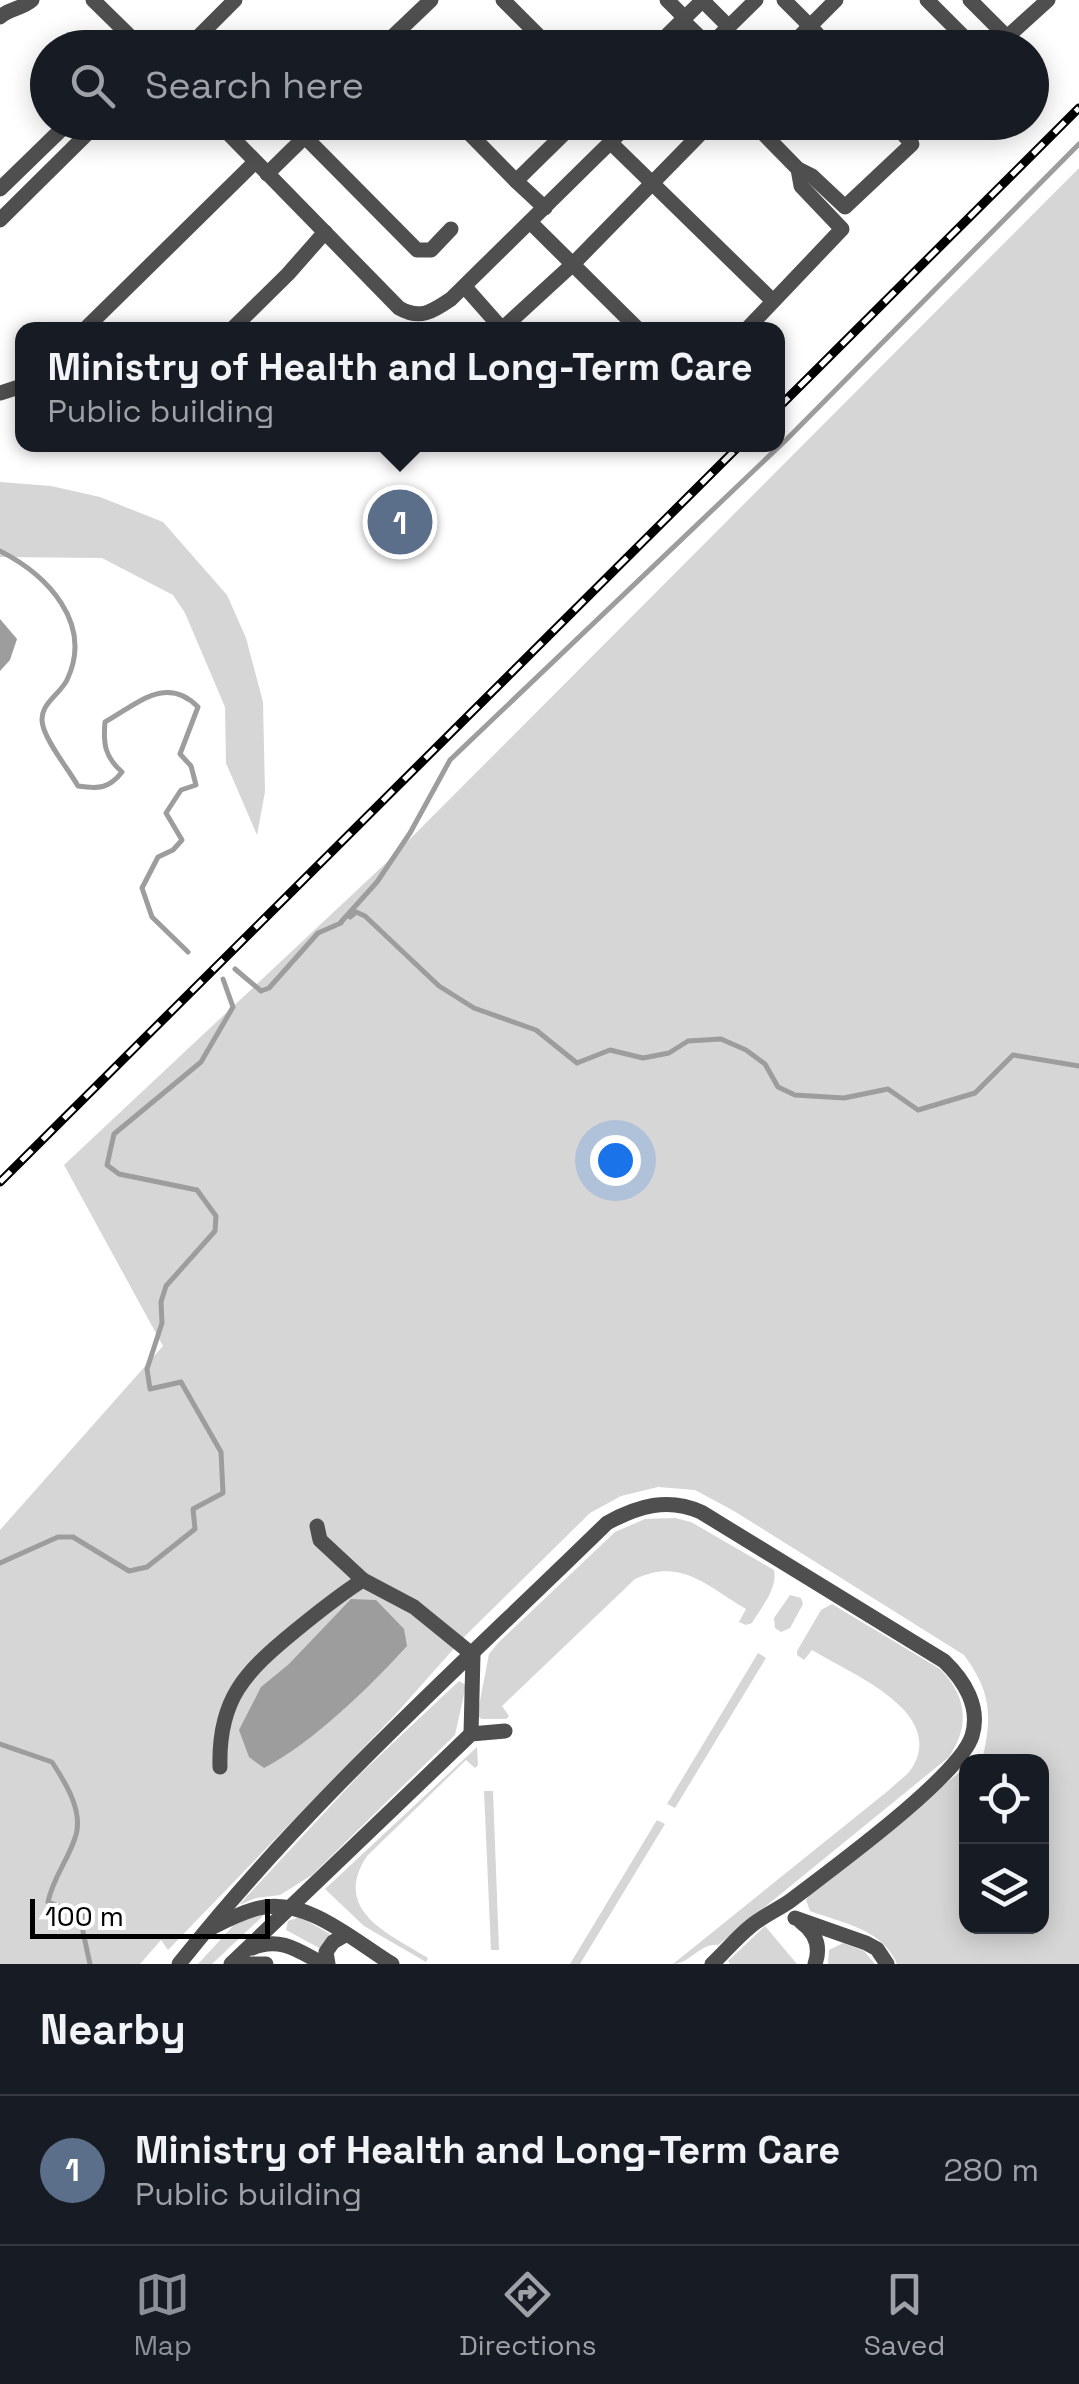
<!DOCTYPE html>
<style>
:root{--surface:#171b24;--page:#20242c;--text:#f1f3f6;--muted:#9ea1a6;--line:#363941;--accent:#8c9099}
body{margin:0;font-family:"Space Grotesk",sans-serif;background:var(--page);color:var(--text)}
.controls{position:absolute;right:30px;bottom:30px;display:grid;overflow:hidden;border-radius:20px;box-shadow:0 5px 25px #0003}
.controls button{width:90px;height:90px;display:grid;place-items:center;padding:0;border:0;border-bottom:2px solid var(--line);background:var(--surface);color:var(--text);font:50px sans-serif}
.scale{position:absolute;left:30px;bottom:25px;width:240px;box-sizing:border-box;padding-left:10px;border:5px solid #000;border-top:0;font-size:28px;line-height:35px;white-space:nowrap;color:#000;-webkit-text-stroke:8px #fff;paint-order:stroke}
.you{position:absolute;left:615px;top:1160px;width:35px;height:35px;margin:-25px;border:8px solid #fff;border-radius:50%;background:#1a73e8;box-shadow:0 0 0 15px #1a73e833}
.badge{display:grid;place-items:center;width:65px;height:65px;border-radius:50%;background:var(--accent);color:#fff;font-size:32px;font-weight:700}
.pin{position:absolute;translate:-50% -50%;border:5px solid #fff;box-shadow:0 2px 10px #0006}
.popup{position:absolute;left:15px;top:322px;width:770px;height:130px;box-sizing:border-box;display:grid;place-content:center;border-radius:20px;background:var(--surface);filter:drop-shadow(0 2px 8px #0005);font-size:32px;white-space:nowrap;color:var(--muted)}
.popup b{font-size:38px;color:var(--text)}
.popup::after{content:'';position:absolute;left:50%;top:100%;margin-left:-20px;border:20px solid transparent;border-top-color:var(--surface)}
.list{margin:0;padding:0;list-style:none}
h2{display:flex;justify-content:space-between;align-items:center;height:130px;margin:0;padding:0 40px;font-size:42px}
h2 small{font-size:32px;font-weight:400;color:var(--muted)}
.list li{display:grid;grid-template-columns:65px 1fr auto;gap:30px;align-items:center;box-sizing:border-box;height:150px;padding:0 40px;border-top:2px solid var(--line)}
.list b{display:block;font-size:38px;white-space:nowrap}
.list p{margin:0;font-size:32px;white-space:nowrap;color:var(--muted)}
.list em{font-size:32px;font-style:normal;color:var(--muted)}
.icon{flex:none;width:55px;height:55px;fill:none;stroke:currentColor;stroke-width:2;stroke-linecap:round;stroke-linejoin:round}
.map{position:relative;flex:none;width:1079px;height:1964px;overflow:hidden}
.search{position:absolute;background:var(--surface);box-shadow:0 5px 25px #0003;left:30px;right:30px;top:30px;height:110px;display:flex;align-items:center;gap:25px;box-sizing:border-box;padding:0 35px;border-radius:55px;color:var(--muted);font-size:38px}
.sheet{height:280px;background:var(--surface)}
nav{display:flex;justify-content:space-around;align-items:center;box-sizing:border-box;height:140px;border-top:2px solid var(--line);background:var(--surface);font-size:28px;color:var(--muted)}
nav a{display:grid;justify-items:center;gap:5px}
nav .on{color:var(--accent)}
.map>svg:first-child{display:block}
</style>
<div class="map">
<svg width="1079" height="1964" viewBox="0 0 1079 1964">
<rect width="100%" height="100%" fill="#fff"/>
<g fill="#d6d6d6">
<path d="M1079,168V1964H897C883,1929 842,1923 810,1911L806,1900L809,1895L966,1767V1926H1042V1762L982,1761C992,1717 992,1693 964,1655L734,1511L695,1490L658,1487L621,1496L590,1513L465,1636L394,1716L168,1950L161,1940L140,1964H0V1530L163,1346L64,1165L387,862Z"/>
<polygon points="0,482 51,486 100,497 163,522 227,595 246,638 263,702 265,792 257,835 226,763 225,707 185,613 173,595 102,558 0,557"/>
<path d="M675,1518L691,1522L774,1570C778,1588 761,1608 752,1623L746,1625L739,1622L746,1609C707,1586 681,1557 635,1579L502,1706L509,1716L506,1719H482L477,1716L489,1654L498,1643L615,1532L645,1519Z"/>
<polygon points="790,1595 801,1598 803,1604 790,1628 781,1632 775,1628 774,1618"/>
<path d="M832,1604L940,1669C967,1696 970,1726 949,1757L718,1945C700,1943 690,1964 673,1964L889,1790C896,1783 907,1776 912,1768C947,1711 849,1673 812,1650L804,1660L797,1655V1651L821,1610Z"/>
<polygon points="758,1653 766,1658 675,1808 667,1804"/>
<polygon points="459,1681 466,1685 455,1735 312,1875 280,1895 256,1898 239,1905 361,1773"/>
<path d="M477,1747L478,1765L475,1768L466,1760L367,1856C331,1911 389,1934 428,1958L426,1962L364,1926L325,1889Z"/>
<polygon points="484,1791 493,1791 499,1950 491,1950"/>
<polygon points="657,1820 665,1824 580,1964 570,1964"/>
<polygon points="263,1911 263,1916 212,1964 198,1964 233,1926"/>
<polygon points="300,1917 330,1934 321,1949 286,1930 288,1921"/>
<polygon points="765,1926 797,1964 730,1964 728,1961"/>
<polygon points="843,1943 864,1951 875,1964 828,1964 829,1950"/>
</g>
<g fill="#9d9d9d">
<polygon points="0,619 17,639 10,660 0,671"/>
<path d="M351,1599L376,1600L404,1629L407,1646C370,1687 312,1743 264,1768L249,1757L239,1730L261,1687L289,1664Z"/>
</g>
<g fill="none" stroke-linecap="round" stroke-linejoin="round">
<g stroke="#9d9d9d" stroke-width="5">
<path d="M0,551C47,575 94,623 67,680C59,696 37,705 43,726C47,743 69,770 78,786C98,789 109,789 122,772C105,757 103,744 105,722C136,705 166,674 198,707L180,754L191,766L196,785L181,790L166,813L182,840L173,850L158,857L142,888L152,917L188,952"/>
<polyline points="350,917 356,912 365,916 439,986 474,1008 536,1030 577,1063 610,1050 643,1058 669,1053 688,1041 721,1039 746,1050 765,1064 778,1087 795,1095 844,1098 888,1089 918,1110 975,1093 1013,1055 1079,1066"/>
<polyline points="341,922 377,882 410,833 450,760 787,439 1079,144"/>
<polyline points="235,969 261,991 269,988 318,933 341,923"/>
<polyline points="0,1563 58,1537 73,1537 129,1571 147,1567 195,1529 193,1509 223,1493 221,1452 181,1382 150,1389 147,1369 162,1323 161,1302 166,1286 215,1231 216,1216 197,1190 119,1174 107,1165 114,1134 201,1062 233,1007 223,979"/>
<path d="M0,1744L52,1762C65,1782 83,1810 76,1835C69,1859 53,1877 48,1902L83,1915V1932L90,1964"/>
</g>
<g stroke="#4f4f4f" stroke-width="15">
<polyline points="93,0 142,48"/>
<polyline points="503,0 551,48"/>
<polyline points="667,0 685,18"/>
<polyline points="702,0 729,27"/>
<polyline points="784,0 810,26 836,0"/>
<polyline points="927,0 975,48"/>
<polyline points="970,0 1007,37 1048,0"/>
<path d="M0,17C10,8 22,9 32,0"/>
<polyline points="682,20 709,46"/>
<polyline points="187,48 235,0"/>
<polyline points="392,48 387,42 431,0"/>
<polyline points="654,48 703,0"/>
<polyline points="707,48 756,0"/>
<polyline points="788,48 810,26 830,48"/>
<path d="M217,122L399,308C420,320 432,312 451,299L631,122"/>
<polyline points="458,122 516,181 576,122"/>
<polyline points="913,122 944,122"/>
<polyline points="305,137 417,250 431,250 451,229"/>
<polyline points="611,143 773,301"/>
<polyline points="798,169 812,176 845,207 912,144 892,122"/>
<polyline points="267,174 320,122"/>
<polyline points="516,181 545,208"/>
<polyline points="0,189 69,122"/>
<polyline points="0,220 99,122"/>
<polyline points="530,222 639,330"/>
<polyline points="465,287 503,330"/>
<polyline points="502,329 573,264 712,122"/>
<polyline points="84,330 255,162"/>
<polyline points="231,330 288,274 325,232"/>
<polyline points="746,330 842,229 801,186 798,169 752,122"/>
<polyline points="0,393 22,386"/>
<polyline points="107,444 113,444"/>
<polyline points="317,1526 320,1540 363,1580"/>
<path d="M220,1767C218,1699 245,1672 295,1631C317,1613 339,1595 363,1580L414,1607L473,1655L471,1734"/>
<polyline points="795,1918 866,1943 877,1949 887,1964"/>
<path d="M801,1922C816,1933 821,1947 815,1964"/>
<path d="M209,1929C225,1921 242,1912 259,1908C307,1897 354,1941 392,1964"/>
<path d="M252,1948C280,1936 299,1951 323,1964"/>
<path d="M179,1964C306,1803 461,1666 607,1523C638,1506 668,1497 701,1512L944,1661C964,1680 981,1707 972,1736C959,1777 829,1871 790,1901C777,1910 763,1916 751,1926C737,1937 725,1952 712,1964"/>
<polyline points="231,1964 471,1734 505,1731"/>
<polyline points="244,1964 266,1964"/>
<polyline points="328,1964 326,1952 333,1942 345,1935"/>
</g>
<defs>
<g id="rail">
<polyline points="778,408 1079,108"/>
<polyline points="0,1182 741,444"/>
</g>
</defs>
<use href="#rail" stroke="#000" stroke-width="9"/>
<use href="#rail" stroke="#fff" stroke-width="5" stroke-dasharray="15" stroke-linecap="butt"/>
</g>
</svg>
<div class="controls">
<button><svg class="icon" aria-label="locate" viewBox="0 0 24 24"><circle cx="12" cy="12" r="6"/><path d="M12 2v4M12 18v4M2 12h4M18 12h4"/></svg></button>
<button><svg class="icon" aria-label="layers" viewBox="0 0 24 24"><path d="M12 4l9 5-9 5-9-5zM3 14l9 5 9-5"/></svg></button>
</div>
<div class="scale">100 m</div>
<div class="you"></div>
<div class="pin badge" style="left:400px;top:522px;background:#5c6f8a">1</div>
<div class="popup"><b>Ministry of Health and Long-Term Care</b>Public building</div>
<div class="search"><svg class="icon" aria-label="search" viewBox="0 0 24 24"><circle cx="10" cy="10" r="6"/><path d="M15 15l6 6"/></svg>Search here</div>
</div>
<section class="sheet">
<h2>Nearby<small></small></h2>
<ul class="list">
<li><span class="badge" style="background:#5c6f8a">1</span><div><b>Ministry of Health and Long-Term Care</b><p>Public building</p></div><em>280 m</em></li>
</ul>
</section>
<nav>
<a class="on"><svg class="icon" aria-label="map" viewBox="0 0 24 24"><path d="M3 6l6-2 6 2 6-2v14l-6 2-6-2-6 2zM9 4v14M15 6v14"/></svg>Map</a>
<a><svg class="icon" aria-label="directions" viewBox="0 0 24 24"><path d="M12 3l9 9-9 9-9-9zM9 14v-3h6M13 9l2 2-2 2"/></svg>Directions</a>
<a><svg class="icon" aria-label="saved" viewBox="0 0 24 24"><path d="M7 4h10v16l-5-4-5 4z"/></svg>Saved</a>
</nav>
